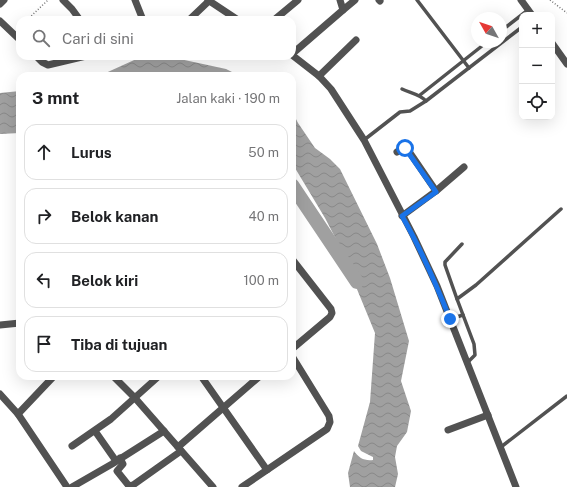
<!DOCTYPE html>
<html lang="id">
<meta charset="utf-8">
<style>
:root{--surface:#fff;--page:#f6f6f6;--text:#202124;--muted:#757577;--line:#e0e0e0}
body{margin:0;font-family:"Public Sans",sans-serif;background:var(--page);color:var(--text)}
.controls{position:absolute;right:12px;top:12px;display:grid;overflow:hidden;border-radius:8px;box-shadow:0 4px 16px #0002}
.controls button{width:36px;height:36px;display:grid;place-items:center;padding:0;border:0;border-bottom:1px solid var(--line);background:var(--surface);color:var(--text);font:20px sans-serif}
.compass{position:absolute;left:471px;top:12px;width:36px;height:36px;border-radius:50%;background:var(--surface);box-shadow:0 4px 16px #0002;rotate:310deg}
.stop{position:absolute;width:12px;height:12px;margin:-9px;border:3px solid #1a73e8;border-radius:50%;background:#fff}
.stop.end{background:#1a73e8;border-color:#fff;box-shadow:0 1px 4px #0008}
.list{margin:0;padding:0;list-style:none}
h2{display:flex;justify-content:space-between;align-items:center;height:52px;margin:0;padding:0 16px;font-size:17px}
h2 small{font-size:13px;font-weight:400;color:var(--muted)}
.list li{display:grid;grid-template-columns:26px 1fr auto;gap:12px;align-items:center;box-sizing:border-box;height:56px;margin:0 8px 8px;padding:0 8px;border:1px solid var(--line);border-radius:12px}
.list b{display:block;font-size:15px;white-space:nowrap}
.list em{font-size:13px;font-style:normal;color:var(--muted)}
.icon{flex:none;width:22px;height:22px;fill:none;stroke:currentColor;stroke-width:2;stroke-linecap:round;stroke-linejoin:round}
.map{position:relative;flex:none;width:567px;height:487px;overflow:hidden}
.search{position:absolute;background:var(--surface);box-shadow:0 4px 16px #0002;left:16px;top:16px;width:280px;height:44px;display:flex;align-items:center;gap:10px;box-sizing:border-box;padding:0 14px;border-radius:12px;color:var(--muted);font-size:15px}
.panel{position:absolute;background:var(--surface);box-shadow:0 4px 16px #0002;left:16px;top:72px;width:280px;height:308px;border-radius:12px}
.map>svg:first-child{display:block}
</style>
<div class="map">
<svg width="567" height="487" viewBox="0 0 567 487">
<defs>
<pattern id="water-waves" width="16" height="10" patternUnits="userSpaceOnUse"><rect width="16" height="10" fill="#a0a0a0"/><path d="M0 5q4-4 8 0t8 0" fill="none" stroke="#888"/></pattern>
</defs>
<rect width="100%" height="100%" fill="#fff"/>
<g fill="url(#water-waves)">
<polygon points="143,56 166,56 226,69 240,76 99,76"/>
<polygon points="20,91 20,133 0,134 0,93"/>
<path d="M292,111L298,123L315,148L330,159L340,169L377,244L390,278L409,341L401,381L411,411L407,432L397,446L395,457L398,474L395,487H350L348,473L354,451C359,458 364,461 373,460V457L361,451L358,446L370,402L375,333L338,243L325,218L292,163Z"/>
</g>
<g fill="none" stroke-linecap="round" stroke-linejoin="round">
<polyline stroke="#a0a0a0" stroke-width="14" points="292,185 357,282"/>
<g stroke="#747474" stroke-width="1.5" stroke-dasharray="1 2" stroke-linecap="butt">
<polyline points="550,0 567,13"/>
<polyline points="27,20 48,0"/>
</g>
<g stroke="#525252" stroke-width="3.5">
<polyline points="417,0 469,68"/>
<polyline points="501,31 528,10"/>
<path d="M402,89C410,93 420,94 426,101"/>
<polyline points="420,95 487,42"/>
<polyline points="364,140 400,112 410,111 426,101 522,27"/>
<polyline points="462,244 445,262 445,265 457,299 476,285 561,209"/>
<polyline points="457,299 474,344 475,355 468,362"/>
<polyline points="450,319 463,315"/>
<polyline points="501,447 567,396"/>
</g>
<g stroke="#525252" stroke-width="7">
<polyline points="63,0 72,9 80,20"/>
<polyline points="135,0 143,20"/>
<polyline points="208,0 238,20"/>
<polyline points="379,0 380,1"/>
<polyline points="521,0 532,15"/>
<polyline points="0,4 4,0"/>
<polyline points="343,10 355,0"/>
<polyline points="189,20 210,0"/>
<polyline points="274,20 298,0"/>
<polyline points="0,21 20,40"/>
<polyline points="552,43 567,64"/>
<polyline points="292,54 343,10 340,0"/>
<polyline points="292,55 319,76 331,89 364,140 414,237 437,286 516,487"/>
<polyline points="36,56 42,62 48,65 86,56"/>
<polyline points="319,76 356,40"/>
<polyline points="397,152 403,148 408,150 436,191"/>
<polyline points="402,216 436,191 464,167"/>
<polyline points="292,259 331,309 332,313 330,317 292,349"/>
<polyline points="0,325 20,323"/>
<polyline points="113,376 135,398 213,487"/>
<polyline points="201,376 267,470"/>
<polyline points="0,394 18,414 67,487"/>
<polyline points="18,414 54,376"/>
<polyline points="448,430 488,415"/>
<polyline points="95,431 116,461"/>
<polyline points="72,446 111,419 159,376"/>
<polyline points="178,447 260,376"/>
<polyline points="120,458 123,464 117,471 129,486 133,485 181,451"/>
<polyline points="72,487 112,464 164,431"/>
<polyline points="242,487 327,429 330,422 329,416 292,356"/>
</g>
</g>
<g fill="none" stroke-linecap="round" stroke-linejoin="round">
<path stroke="#1a73e8" stroke-width="5" d="M405,148L436,192L402,216C421,249 436,284 450,319"/>
</g>
</svg>
<div class="controls">
<button>+</button>
<button>−</button>
<button><svg class="icon" aria-label="locate" viewBox="0 0 24 24"><circle cx="12" cy="12" r="6"/><path d="M12 2v4M12 18v4M2 12h4M18 12h4"/></svg></button>
</div>
<svg class="compass" viewBox="-18 -18 36 36"><path d="M0-13l5 13h-10z" fill="#e53935"/><path d="M0 13l5-13h-10z" fill="#757577"/></svg>
<div class="stop" style="left:405px;top:148px"></div>
<div class="stop end" style="left:450px;top:319px"></div>
<div class="search"><svg class="icon" aria-label="search" viewBox="0 0 24 24"><circle cx="10" cy="10" r="6"/><path d="M15 15l6 6"/></svg>Cari di sini</div>
<section class="panel">
<h2>3 mnt<small>Jalan kaki · 190 m</small></h2>
<ul class="list">
<li><svg class="icon" aria-label="ahead" viewBox="0 0 24 24"><path d="M12 20V5M6 11l6-6 6 6"/></svg><div><b>Lurus</b></div><em>50 m</em></li>
<li><svg class="icon" aria-label="right" viewBox="0 0 24 24"><path d="M7 20v-9h11M14 6l5 5-5 5"/></svg><div><b>Belok kanan</b></div><em>40 m</em></li>
<li><svg class="icon" aria-label="left" viewBox="0 0 24 24"><path d="M17 20v-9H6M10 6l-5 5 5 5"/></svg><div><b>Belok kiri</b></div><em>100 m</em></li>
<li><svg class="icon" aria-label="arrive" viewBox="0 0 24 24"><path d="M6 21V4h12l-3 4 3 4H6"/></svg><div><b>Tiba di tujuan</b></div></li>
</ul>
</section>
</div>
